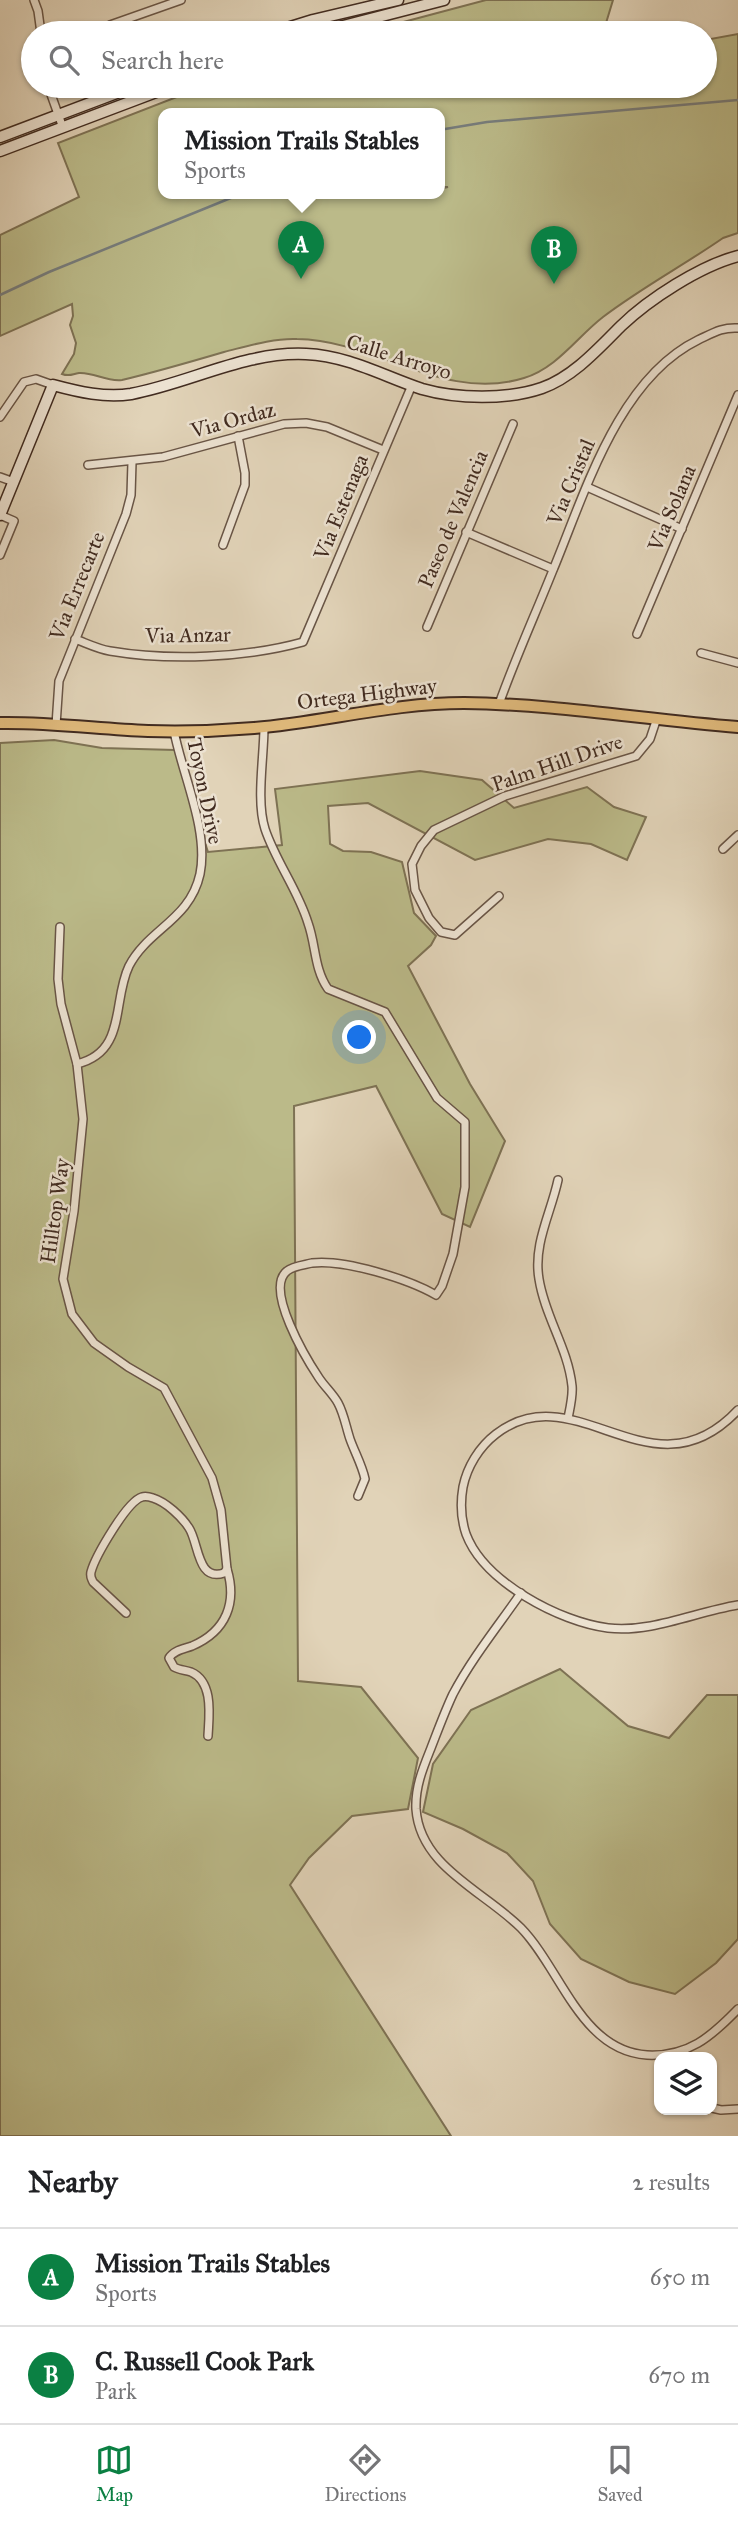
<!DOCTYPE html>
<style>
:root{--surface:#fff;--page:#f6f6f6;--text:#202124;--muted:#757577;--line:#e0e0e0;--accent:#0b8043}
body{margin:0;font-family:"IM FELL Great Primer",serif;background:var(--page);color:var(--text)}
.controls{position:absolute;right:21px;bottom:21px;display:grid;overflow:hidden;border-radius:14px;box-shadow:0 2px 5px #0004}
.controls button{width:63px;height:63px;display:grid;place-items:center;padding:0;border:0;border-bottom:2px solid var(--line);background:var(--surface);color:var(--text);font:35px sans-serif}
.you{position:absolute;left:360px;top:1038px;width:24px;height:24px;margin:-18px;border:5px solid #fff;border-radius:50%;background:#1a73e8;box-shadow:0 0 0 10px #1a73e833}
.badge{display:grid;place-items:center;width:46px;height:46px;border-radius:50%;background:var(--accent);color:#fff;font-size:23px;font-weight:700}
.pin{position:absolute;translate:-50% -58px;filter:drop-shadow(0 2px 4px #0008)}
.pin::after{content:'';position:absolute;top:37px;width:24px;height:21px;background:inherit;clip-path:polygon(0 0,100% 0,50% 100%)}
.popup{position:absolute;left:158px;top:108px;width:287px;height:91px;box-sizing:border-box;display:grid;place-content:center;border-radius:14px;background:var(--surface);filter:drop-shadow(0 2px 5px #0005);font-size:23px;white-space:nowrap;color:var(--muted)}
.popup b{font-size:26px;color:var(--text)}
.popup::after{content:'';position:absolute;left:50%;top:100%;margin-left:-14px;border:14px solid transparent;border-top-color:var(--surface)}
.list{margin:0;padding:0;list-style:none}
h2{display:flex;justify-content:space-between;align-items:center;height:91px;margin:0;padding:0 28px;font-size:30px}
h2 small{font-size:23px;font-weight:400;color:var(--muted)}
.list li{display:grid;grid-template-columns:46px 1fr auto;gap:21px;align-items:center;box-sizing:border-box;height:98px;padding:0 28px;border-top:2px solid var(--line)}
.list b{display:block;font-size:26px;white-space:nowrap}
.list p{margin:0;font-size:23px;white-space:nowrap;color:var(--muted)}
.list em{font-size:23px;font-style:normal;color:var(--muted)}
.icon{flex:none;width:38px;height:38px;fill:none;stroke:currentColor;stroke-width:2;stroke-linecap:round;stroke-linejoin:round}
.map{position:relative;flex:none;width:738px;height:2136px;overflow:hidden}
.search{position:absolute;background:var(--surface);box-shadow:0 2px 5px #0004;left:21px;right:21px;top:21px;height:77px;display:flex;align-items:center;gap:18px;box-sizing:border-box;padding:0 24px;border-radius:38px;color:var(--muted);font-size:26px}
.sheet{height:287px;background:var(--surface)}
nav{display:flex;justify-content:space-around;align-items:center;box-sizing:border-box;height:98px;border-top:2px solid var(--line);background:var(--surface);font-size:19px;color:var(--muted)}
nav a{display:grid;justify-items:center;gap:4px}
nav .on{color:var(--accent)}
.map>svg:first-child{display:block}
</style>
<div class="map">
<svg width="738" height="2136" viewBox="0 0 738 2136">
<rect width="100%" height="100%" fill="#e1d3b8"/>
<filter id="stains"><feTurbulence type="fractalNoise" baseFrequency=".00286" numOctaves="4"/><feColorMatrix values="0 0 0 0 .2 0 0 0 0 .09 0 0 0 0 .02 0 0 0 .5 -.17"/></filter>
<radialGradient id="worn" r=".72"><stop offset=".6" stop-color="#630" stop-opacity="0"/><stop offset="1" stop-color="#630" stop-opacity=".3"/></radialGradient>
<g fill="#bbba89" stroke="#7e7254" stroke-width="2" fill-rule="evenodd">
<polygon points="486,0 613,0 603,33 362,33"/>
<path d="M738,34V233L723,238C684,265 641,288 603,317C577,337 557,368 524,378C444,403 376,340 297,339C273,338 248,346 224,352C190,362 156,372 122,380C106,382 94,372 79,373C72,374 70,377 62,374L74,354L76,343L70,325L73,316L72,304L0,336V235L79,197L58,143L205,86H705V40ZM163,113H439V187H448L439,189V193H163Z"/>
<polygon points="54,740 102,748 175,750 208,852 282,845 275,789 420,771 482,780 514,808 587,787 614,807 646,817 627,860 591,844 548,839 475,860 368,803 328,806 330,844 343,851 371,852 402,862 414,913 436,936 431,945 408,966 470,1084 505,1141 470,1227 442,1214 376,1086 294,1106 298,1681 361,1687 418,1758 408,1809 352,1816 309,1858 290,1885 451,2136 0,2136 0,743"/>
<polygon points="560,1669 628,1726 669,1738 707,1695 738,1695 738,1939 716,1963 675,1994 629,1982 581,1959 550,1924 533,1881 507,1853 463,1829 423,1812 433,1764 471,1710"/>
</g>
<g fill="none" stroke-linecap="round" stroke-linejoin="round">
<g stroke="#777d7d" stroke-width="2.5">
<polyline points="439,130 487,122 738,100"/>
<polyline points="0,295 49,272 243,193"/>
</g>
<defs>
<g id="street">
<polyline points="34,0 38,11 41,33"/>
<polyline points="110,25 181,0"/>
<polyline points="48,86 63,128"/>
<polyline points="0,417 24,382 36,379 53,385"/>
<polyline points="88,465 163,457 284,424 306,423 327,427 383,450"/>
<polyline points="0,477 14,482"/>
<polyline points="587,487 682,529"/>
<polyline points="466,532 553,569"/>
<polyline points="223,545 245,485 245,473 238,436"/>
<polyline points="0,555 14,521 0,515"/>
<polyline points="427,627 513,424"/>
<polyline points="637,634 738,395"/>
<path d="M75,639C86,643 98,649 110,651C169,661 245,658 303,642L412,385"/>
<polyline points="701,653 738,663"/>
<path d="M499,704C515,659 535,615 553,570C585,493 618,379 698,340C713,333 722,327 738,328"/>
<polyline points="56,725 59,681 126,514 131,495 132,462"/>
<path d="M264,727C264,757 256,801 265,829C276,862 298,890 308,923C316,945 314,969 328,989L385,1012L437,1098L465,1122V1187L453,1254L442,1286L436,1295C408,1279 344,1259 312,1263C304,1265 293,1266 287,1271C264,1289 307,1360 319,1378C325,1387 333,1394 338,1403C344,1414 346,1427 350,1439C355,1453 362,1465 365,1479L358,1496"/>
<polyline points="723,849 738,835"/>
<polyline points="499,896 455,935 441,932 429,918 415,890 412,864 421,846 434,830 505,796 636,756 650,739 656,721"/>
<path d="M60,927L58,979L61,1004L77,1064L83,1119L74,1211L63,1279L72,1314L94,1343L128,1367L164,1388L212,1478L221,1510L227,1569L224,1573C197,1582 199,1543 189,1528C182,1517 166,1502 153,1498C150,1497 145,1496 142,1497C127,1501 95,1557 91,1572C90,1577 91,1577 93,1582L126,1613"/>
<path d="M77,1064C127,1052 112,1001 129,966C148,929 190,920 200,874C209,830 182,774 174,731"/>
<path d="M558,1180C551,1213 533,1244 539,1279C545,1317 568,1348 572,1386C573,1396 570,1408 568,1418"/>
<path d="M738,1410C652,1502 576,1372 496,1434C479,1447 467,1467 463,1487C460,1504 461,1519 466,1534C484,1582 560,1622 608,1628C652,1633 695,1612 738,1605"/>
<path d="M521,1593C498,1626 472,1658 453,1694C445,1711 438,1730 431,1748C423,1768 415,1787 416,1809C420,1867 484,1891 521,1928C561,1969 581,2051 647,2055C688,2057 711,2037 738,2009"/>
<path d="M208,1736C209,1716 214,1682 191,1672C185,1670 179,1670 174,1667L169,1658C174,1650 184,1649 192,1646C227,1631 237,1602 227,1569"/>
<polyline points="712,2108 721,2110 738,2109"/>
</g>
<g id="secondary">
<polyline points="271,33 313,20 398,0"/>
<polyline points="316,33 444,0"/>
<polyline points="0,137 135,86"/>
<polyline points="0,151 172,86"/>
<path d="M0,515L53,385C79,392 105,398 131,394C190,383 246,351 306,354C349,356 383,376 422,389C457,399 507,400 542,388C573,377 598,349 621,326C649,299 700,266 738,256"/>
</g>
<path id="primary" d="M0,723C49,722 99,729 148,731C183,732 219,731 254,728C325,722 392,703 464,703C556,704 647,720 738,727"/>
</defs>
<use href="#street" stroke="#695546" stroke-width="10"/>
<use href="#secondary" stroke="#412b20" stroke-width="13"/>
<use href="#primary" stroke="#412b20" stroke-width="14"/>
<use href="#street" stroke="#ece2d1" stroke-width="7"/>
<use href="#secondary" stroke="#ece2d1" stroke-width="10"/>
<use href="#primary" stroke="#e0ba7c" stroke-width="10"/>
</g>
<g text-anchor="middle" stroke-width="5" stroke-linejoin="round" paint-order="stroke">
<g font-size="21" fill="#412b20" stroke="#ece2d1">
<text transform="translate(399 357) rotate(17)" y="7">Calle Arroyo</text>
<text transform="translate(233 420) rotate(-15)" y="7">Via Ordaz</text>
<text transform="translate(571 482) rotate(-67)" y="7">Via Cristal</text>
<text transform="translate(341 507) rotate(-68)" y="7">Via Estenaga</text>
<text transform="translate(672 508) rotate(-67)" y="7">Via Solana</text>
<text transform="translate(453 519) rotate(-67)" y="7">Paseo de Valencia</text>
<text transform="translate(77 586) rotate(-68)" y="7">Via Errecarte</text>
<text transform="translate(188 635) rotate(-1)" y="7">Via Anzar</text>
<text transform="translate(367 694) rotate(-7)" y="7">Ortega Highway</text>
<text transform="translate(557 763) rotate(-19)" y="7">Palm Hill Drive</text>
<text transform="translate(205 791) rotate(78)" y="7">Toyon Drive</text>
<text transform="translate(55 1211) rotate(-82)" y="7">Hilltop Way</text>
</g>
</g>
<rect width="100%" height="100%" filter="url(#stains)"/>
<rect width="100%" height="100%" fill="url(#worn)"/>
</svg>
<div class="controls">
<button><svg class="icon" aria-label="layers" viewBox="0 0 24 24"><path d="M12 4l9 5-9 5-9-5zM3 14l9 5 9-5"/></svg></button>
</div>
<div class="you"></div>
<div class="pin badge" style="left:301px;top:279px">A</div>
<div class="popup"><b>Mission Trails Stables</b>Sports</div>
<div class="pin badge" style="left:554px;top:284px">B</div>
<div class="search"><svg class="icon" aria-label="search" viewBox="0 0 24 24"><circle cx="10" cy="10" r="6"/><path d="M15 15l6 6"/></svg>Search here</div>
</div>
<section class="sheet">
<h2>Nearby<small>2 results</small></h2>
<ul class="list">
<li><span class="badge">A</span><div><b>Mission Trails Stables</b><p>Sports</p></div><em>650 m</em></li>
<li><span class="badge">B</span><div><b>C. Russell Cook Park</b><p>Park</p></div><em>670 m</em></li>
</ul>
</section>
<nav>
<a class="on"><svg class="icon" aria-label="map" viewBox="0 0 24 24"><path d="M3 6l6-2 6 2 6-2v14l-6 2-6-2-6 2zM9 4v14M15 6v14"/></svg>Map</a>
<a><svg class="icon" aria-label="directions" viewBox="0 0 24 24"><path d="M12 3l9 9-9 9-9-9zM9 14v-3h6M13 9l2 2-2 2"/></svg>Directions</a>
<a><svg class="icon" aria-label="saved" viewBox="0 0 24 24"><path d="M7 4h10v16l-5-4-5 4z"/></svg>Saved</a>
</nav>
